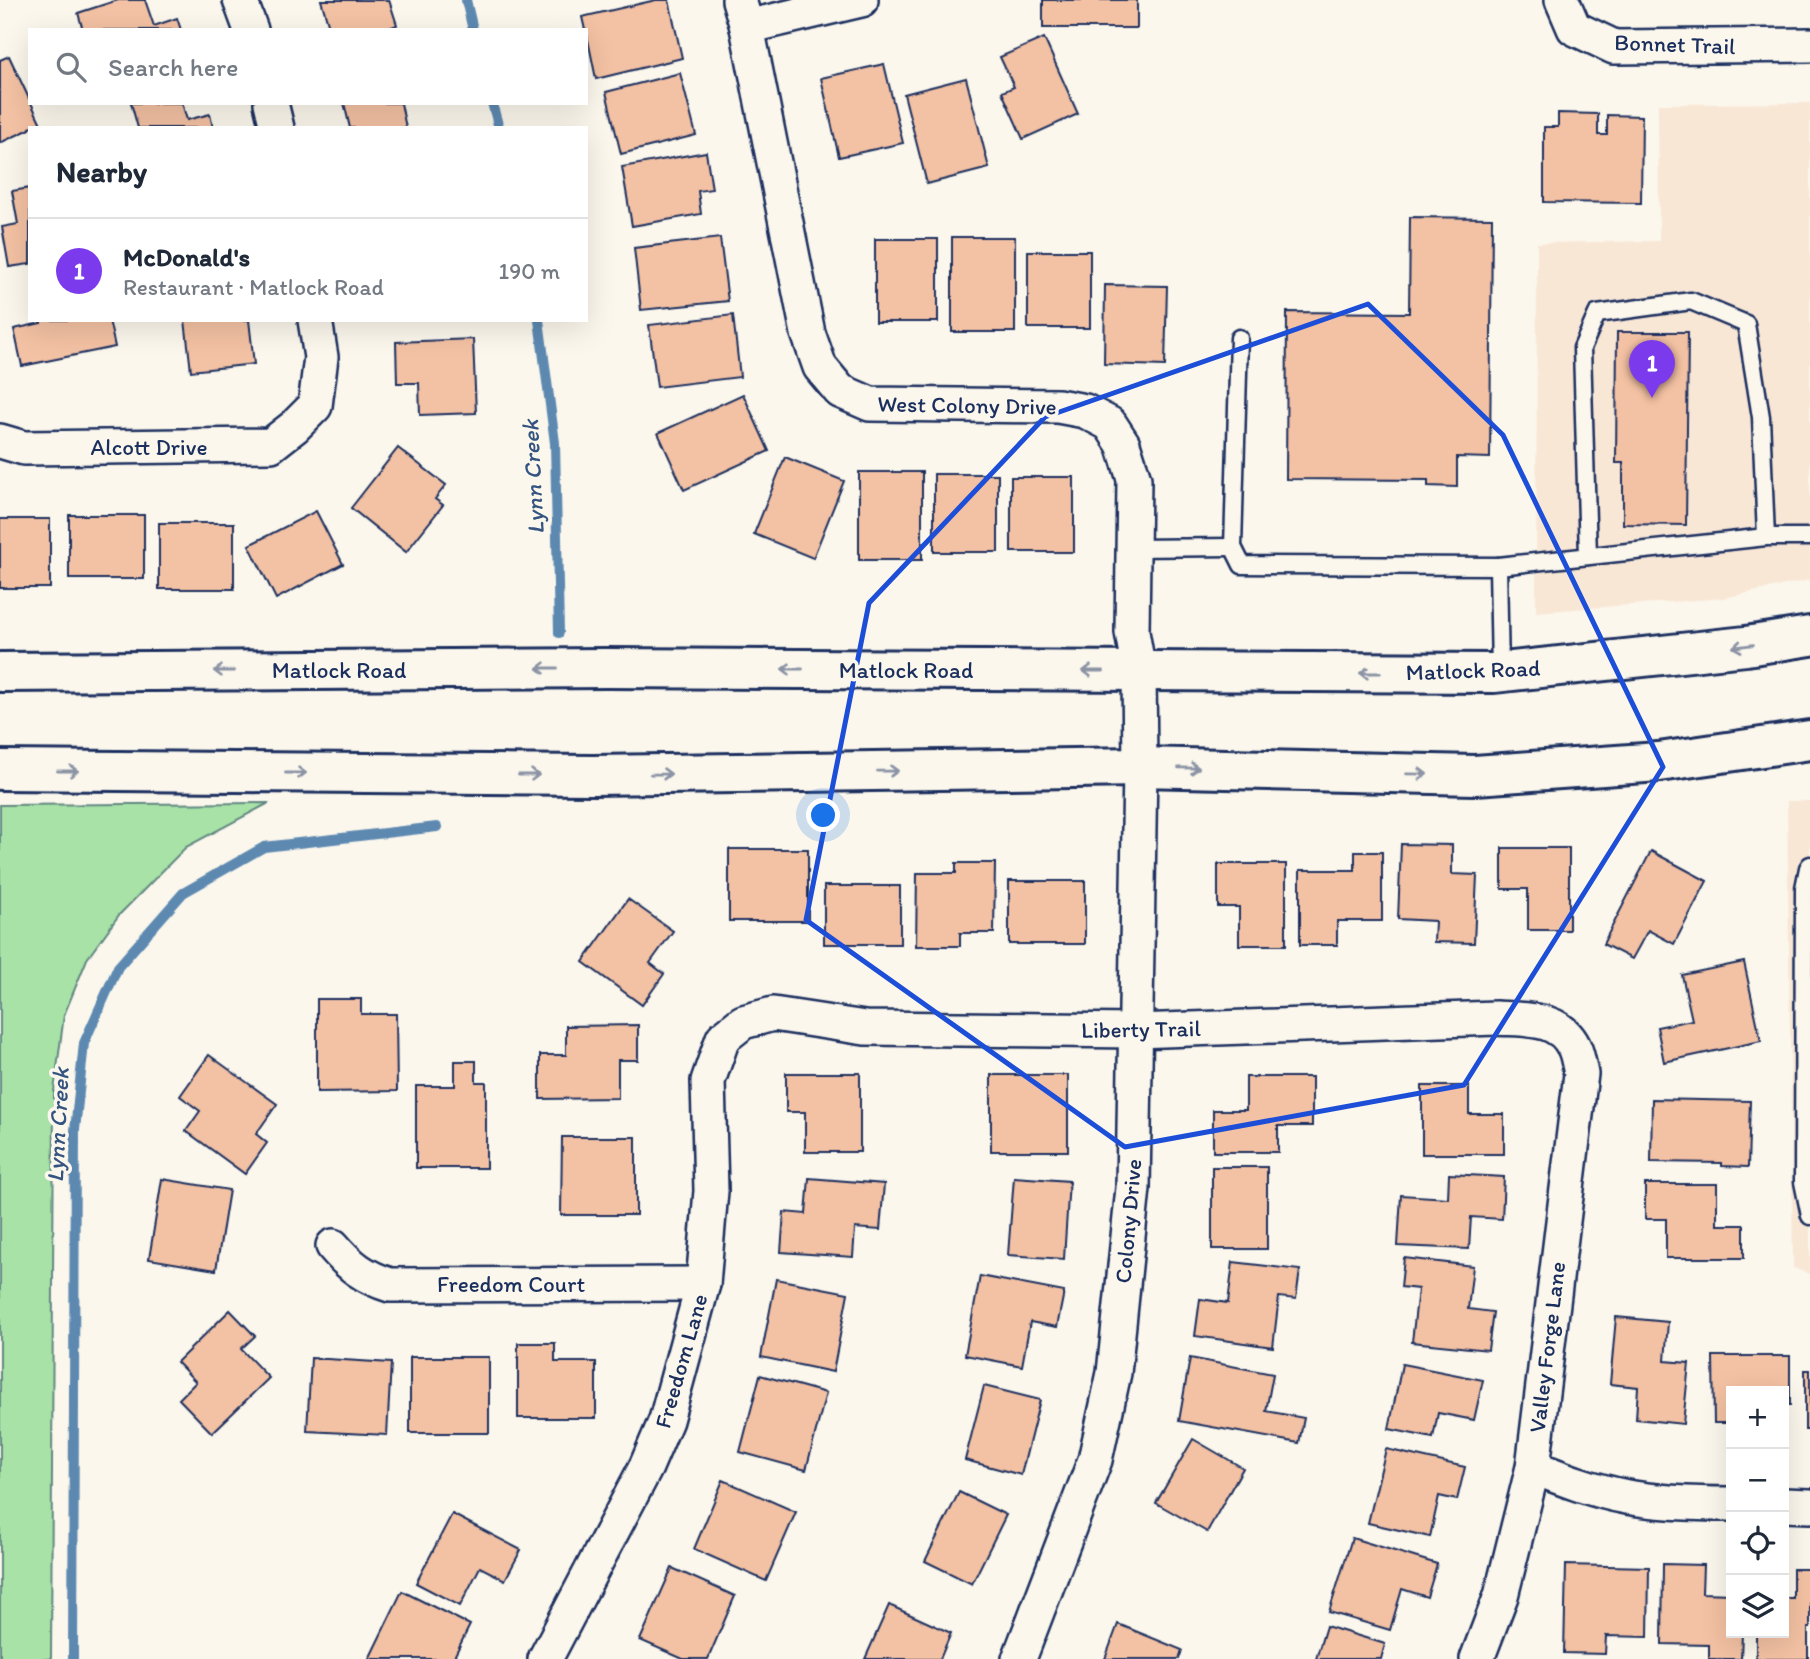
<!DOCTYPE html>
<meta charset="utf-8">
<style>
:root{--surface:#fff;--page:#f6f6f7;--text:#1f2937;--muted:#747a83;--line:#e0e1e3;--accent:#7c3aed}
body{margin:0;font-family:Itim,sans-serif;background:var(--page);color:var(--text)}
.controls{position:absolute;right:21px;bottom:21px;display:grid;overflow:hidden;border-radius:0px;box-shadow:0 7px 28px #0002}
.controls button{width:63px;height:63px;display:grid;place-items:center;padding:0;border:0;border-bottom:2px solid var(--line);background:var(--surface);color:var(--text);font:35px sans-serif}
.you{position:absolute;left:824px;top:816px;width:24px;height:24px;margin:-18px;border:5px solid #fff;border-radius:50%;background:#1a73e8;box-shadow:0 0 0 10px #1a73e833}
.badge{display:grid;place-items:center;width:46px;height:46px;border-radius:50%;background:var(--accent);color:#fff;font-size:23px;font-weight:700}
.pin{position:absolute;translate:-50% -58px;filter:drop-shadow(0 2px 4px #0008)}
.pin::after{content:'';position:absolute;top:37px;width:24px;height:21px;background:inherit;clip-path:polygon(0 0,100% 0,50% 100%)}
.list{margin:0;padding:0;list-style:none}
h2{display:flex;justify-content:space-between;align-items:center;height:91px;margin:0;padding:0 28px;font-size:30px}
h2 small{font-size:23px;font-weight:400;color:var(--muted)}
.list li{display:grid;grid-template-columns:46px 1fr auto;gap:21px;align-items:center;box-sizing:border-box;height:105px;padding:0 28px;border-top:2px solid var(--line)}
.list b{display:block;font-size:26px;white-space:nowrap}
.list p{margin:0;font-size:23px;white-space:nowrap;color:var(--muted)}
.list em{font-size:23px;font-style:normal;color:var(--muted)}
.icon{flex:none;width:38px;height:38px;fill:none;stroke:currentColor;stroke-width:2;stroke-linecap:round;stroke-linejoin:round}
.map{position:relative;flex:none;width:1810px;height:1659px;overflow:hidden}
.search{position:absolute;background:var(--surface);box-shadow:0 7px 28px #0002;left:28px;top:28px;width:560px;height:77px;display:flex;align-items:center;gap:18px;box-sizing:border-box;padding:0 24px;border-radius:0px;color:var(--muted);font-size:26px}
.panel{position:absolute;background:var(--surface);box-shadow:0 7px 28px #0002;left:28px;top:126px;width:560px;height:196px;border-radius:0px}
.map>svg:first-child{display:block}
</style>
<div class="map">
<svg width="1810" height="1659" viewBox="0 0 1810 1659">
<rect width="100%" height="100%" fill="#fbf7ec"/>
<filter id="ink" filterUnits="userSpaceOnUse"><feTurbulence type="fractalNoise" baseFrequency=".0143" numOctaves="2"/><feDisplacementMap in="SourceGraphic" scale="14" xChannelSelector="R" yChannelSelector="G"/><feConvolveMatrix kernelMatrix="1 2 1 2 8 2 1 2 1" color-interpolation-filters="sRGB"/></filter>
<g filter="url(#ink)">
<g fill="#f9e7d6">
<polygon points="1810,103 1810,580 1724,598 1536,612 1537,243 1659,241 1658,104"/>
<polygon points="1787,801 1810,801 1810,1274 1793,1268"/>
</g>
<polygon fill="#a8e2a7" stroke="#628882" stroke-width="2" points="269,803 186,847 119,915 87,959 64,1015 54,1091 51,1659 0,1659 0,805"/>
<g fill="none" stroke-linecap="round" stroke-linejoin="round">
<g stroke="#5d89b1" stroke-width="10">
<polyline points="466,0 473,30"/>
<polyline points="492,103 499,128"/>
<polyline points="539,320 555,443 559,633"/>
<polyline points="73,1659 75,1130 84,1043 118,967 183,893 264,847 437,827"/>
</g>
</g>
<g fill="#f3c1a3" stroke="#1b2f5e" stroke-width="2">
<polygon points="118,0 145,0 154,26 177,18 181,30 83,30 78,13"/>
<polygon points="321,0 389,0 397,25 384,30 330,30"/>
<polygon points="656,0 669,0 682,58 596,79 586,30 585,30 582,17"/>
<rect x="1043" y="0" width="94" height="28"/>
<polygon points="1044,38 1078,114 1023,139 1002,92 1014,87 1000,57"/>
<polygon points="9,56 41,124 30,128 30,129 0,143 0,60"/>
<polygon points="884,64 903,143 839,157 821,78"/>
<polygon points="680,73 696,135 621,154 606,92"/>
<polygon points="966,78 989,168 927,184 904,94"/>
<polygon points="131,103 182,103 187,120 210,114 213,128 138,128"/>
<polygon points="344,103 401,103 406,128 350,128"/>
<polygon points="1558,113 1598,114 1598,135 1607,135 1607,115 1642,116 1641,203 1544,202 1544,127 1558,127"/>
<polygon points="706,152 712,189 698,191 701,214 632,226 622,167"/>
<polygon points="30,188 30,264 9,267 2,227 18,224 12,191"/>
<polygon points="1410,217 1492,218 1490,458 1457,457 1457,487 1428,486 1428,480 1286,479 1287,312 1409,313"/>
<rect x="952" y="237" width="63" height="95"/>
<polygon points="720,238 728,301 641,310 634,248"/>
<rect x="875" y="239" width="63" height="83"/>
<rect x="1028" y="251" width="62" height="77"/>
<polygon points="1105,285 1167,286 1165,366 1104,364"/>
<polygon points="733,315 740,377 657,387 649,325"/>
<polygon points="40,320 109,320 115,347 22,366 14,329 41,323"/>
<polygon points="185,320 249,320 254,364 191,371"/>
<polygon points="1617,332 1688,332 1686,525 1623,524 1623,463 1616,463"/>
<polygon points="473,339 476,413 420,415 419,383 397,383 396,342"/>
<polygon points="743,394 769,451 684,490 658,433"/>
<polygon points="398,448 446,485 435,499 443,505 406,552 351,508"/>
<polygon points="785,457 844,481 813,558 754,534"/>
<rect x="859" y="472" width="63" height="88"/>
<rect x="934" y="474" width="64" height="78"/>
<rect x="1011" y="477" width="63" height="75"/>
<polygon points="316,511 343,564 276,599 249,545"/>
<rect x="69" y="515" width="75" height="64"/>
<rect x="0" y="519" width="50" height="69"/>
<rect x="159" y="523" width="75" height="66"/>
<polygon points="1401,844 1452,845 1452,874 1477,875 1474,943 1434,942 1435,921 1398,919"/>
<polygon points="1502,848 1569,848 1569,930 1528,930 1528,889 1502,889"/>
<rect x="729" y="849" width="79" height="72"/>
<polygon points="1651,851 1707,881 1674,944 1648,930 1632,959 1603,944"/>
<polygon points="1355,852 1382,852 1382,921 1337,921 1337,945 1300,945 1300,870 1355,870"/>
<polygon points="956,863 995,863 994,933 960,933 960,946 916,946 917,873 956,873"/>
<polygon points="1218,864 1286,864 1286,945 1239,945 1239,907 1218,907"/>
<rect x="1009" y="881" width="76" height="63"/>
<rect x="824" y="886" width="76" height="58"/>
<polygon points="628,899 673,931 650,963 664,974 642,1005 583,962"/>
<polygon points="1744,962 1761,1041 1664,1062 1657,1027 1692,1020 1682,975"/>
<polygon points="317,999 361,999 361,1014 396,1014 397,1091 317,1092"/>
<polygon points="638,1025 638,1060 618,1060 618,1098 540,1099 540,1055 566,1055 566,1026"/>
<polygon points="209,1055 277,1104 256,1134 267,1143 245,1174 186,1131 200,1111 180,1096"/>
<polygon points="455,1061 476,1061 476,1082 486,1082 486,1168 416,1168 416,1086 455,1086"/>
<polygon points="786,1073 860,1073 860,1152 805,1152 805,1112 786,1112"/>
<rect x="991" y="1075" width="77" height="76"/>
<polygon points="1246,1077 1312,1077 1312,1126 1278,1126 1278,1152 1213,1152 1213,1110 1246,1110"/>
<polygon points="1422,1086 1469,1086 1469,1114 1504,1114 1504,1154 1422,1154"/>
<polygon points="1652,1099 1750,1101 1748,1167 1722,1166 1722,1163 1651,1162"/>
<polygon points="562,1137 636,1137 636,1215 561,1215"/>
<rect x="1212" y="1167" width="55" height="82"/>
<polygon points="1449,1174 1504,1177 1502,1219 1471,1217 1469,1249 1398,1246 1401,1195 1448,1198"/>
<polygon points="1014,1177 1069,1181 1064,1259 1008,1255"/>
<polygon points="809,1178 884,1184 880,1230 855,1228 853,1257 781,1252 784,1212 806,1214"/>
<polygon points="162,1179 229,1190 216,1270 149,1259"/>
<polygon points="1645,1184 1717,1184 1717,1225 1744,1225 1744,1258 1666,1258 1666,1219 1645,1219"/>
<polygon points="1404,1258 1473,1266 1468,1309 1493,1312 1488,1350 1412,1342 1418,1289 1401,1287"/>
<polygon points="1233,1262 1300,1270 1296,1299 1279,1297 1273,1347 1195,1336 1200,1299 1228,1303"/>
<polygon points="980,1276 1064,1292 1057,1327 1030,1322 1022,1366 965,1355"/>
<polygon points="776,1279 848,1293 833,1372 761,1357"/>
<polygon points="230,1310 255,1336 241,1349 269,1378 212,1433 179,1399 196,1382 177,1362"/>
<polygon points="1616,1317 1668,1322 1665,1361 1689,1363 1683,1424 1636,1419 1638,1387 1610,1384"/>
<polygon points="518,1343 555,1343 555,1362 596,1362 596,1418 518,1418"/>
<polygon points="1713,1356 1790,1356 1790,1405 1784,1405 1784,1391 1731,1391 1731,1423 1714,1423"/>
<rect x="410" y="1357" width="79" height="76"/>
<polygon points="311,1358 391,1363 387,1435 307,1431"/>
<polygon points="1190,1358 1273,1374 1266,1411 1304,1418 1299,1443 1179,1421"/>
<polygon points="1402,1364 1483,1380 1474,1420 1438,1413 1433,1438 1389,1429"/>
<rect x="1805" y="1370" width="5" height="60"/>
<polygon points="760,1375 826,1393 806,1470 740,1452"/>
<polygon points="984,1386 1040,1400 1021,1475 965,1460"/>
<polygon points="1193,1439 1243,1468 1207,1532 1156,1503"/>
<polygon points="1386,1449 1465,1467 1457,1500 1439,1496 1430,1537 1368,1523"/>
<polygon points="723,1480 796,1512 766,1581 694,1549"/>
<polygon points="959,1492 1006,1515 972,1584 925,1561"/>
<polygon points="452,1514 521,1550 505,1580 480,1567 460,1606 416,1583"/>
<polygon points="1352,1538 1437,1564 1427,1597 1402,1589 1390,1630 1329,1612"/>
<polygon points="1663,1564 1703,1565 1702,1593 1731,1594 1731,1633 1742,1633 1741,1659 1709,1659 1709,1645 1662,1644"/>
<polygon points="1566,1565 1649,1567 1648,1637 1606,1636 1605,1654 1564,1653"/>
<polygon points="672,1568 735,1596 708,1659 683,1659 640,1640"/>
<polygon points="1793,1569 1810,1569 1810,1628 1808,1628 1808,1659 1756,1659 1756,1633 1784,1633 1784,1598 1793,1598"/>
<polygon points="402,1591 470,1625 453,1659 369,1659"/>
<polygon points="889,1605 951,1633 940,1659 865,1659"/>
<polygon points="1118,1624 1182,1650 1179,1659 1105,1659"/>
<polygon points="1326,1626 1385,1644 1381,1659 1316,1659"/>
</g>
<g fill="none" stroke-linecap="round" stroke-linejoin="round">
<defs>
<g id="service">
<polyline points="1239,338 1233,547 1242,565 1498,566 1500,673"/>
<polyline points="1133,548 1233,547"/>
<polyline points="1588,556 1582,348 1597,314 1691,301 1746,324 1761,417 1766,537"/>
<polyline points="1498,566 1766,537 1810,537"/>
<polyline points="1810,865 1808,868 1804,888 1803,1182 1810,1216"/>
</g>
<g id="minor">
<polyline points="240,0 251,30"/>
<polyline points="739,0 747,27 808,333 820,367 840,391 870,404 1058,406 1085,411 1110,424 1123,444 1134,479 1132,632 1139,671 1140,767 1133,1188 1114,1373 1095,1460 1019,1659"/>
<polyline points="1562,0 1574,28 1614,47 1810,45"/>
<polyline points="747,27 861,0"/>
<polyline points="271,103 277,128"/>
<polyline points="0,441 24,448 271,445 294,427 315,406 321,357 315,320"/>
<path d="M333,1246C350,1266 364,1277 390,1285L703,1284"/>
<path d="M1533,1467C1563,1479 1594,1491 1627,1497C1660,1503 1698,1504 1731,1504"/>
<polyline points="1784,1505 1810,1506"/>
<path d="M545,1659L646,1467L666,1420L703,1284L711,1191L708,1081L723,1038L743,1022L773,1014L865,1028L1136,1031L1496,1018C1526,1020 1559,1016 1574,1047C1578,1055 1579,1065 1581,1074L1533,1467L1501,1596L1477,1659"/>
</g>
<g id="secondary">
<polyline points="0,672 606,668 1494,673 1746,646 1810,636"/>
<polyline points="0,770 593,775 1140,767 1475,775 1659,762 1810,740"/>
</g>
</defs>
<use href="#service" stroke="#1b2f5e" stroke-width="21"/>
<use href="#minor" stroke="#1b2f5e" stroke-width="38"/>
<use href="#secondary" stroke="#1b2f5e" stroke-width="44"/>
<use href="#service" stroke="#fbf7ec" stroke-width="16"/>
<use href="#minor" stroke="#fbf7ec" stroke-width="33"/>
<use href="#secondary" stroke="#fbf7ec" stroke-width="38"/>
</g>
<defs><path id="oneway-shaft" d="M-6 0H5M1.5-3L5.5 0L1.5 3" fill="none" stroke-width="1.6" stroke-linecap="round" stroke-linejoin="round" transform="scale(1.75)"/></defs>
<g stroke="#8b93a5">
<use href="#oneway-shaft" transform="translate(1743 646) rotate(173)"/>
<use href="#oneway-shaft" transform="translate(547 668) rotate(180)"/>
<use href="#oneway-shaft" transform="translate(792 669) rotate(-180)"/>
<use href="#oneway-shaft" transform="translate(224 671) rotate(180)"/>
<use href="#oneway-shaft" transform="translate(1093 671) rotate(-180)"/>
<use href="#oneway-shaft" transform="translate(1370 673) rotate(-180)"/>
<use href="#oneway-shaft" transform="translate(1189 768) rotate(1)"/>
<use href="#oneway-shaft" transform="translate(68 771)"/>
<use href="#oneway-shaft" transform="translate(888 771) rotate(-1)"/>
<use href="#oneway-shaft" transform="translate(296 773)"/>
<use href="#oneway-shaft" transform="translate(661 774) rotate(-1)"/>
<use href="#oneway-shaft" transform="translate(1417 774) rotate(1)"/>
<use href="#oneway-shaft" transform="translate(529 775)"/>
</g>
</g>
<path fill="none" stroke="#1d4ed8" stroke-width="5" stroke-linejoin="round" d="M1368,304L1503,435L1663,767L1464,1085L1125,1147L806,920L869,603L1045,417Z"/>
<g text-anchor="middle" stroke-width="7" stroke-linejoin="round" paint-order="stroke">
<g font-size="23" fill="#1b2f5e" stroke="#fbf7ec">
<text transform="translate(1675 44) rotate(2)" y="8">Bonnet Trail</text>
<text transform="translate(967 405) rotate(1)" y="8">West Colony Drive</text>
<text x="149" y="455">Alcott Drive</text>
<text x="339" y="678">Matlock Road</text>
<text x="906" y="678">Matlock Road</text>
<text transform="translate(1473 670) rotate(-2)" y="8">Matlock Road</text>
<text transform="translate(1141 1029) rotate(-1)" y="8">Liberty Trail</text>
<text transform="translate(1128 1221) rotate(-85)" y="8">Colony Drive</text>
<text x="511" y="1292">Freedom Court</text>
<text transform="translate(1547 1347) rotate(-83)" y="8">Valley Forge Lane</text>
<text transform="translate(681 1361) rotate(-74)" y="8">Freedom Lane</text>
</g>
<g font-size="24" font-style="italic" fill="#365481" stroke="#fbf7ec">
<text transform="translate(533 477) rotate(-93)" y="8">Lynn Creek</text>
<text transform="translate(58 1125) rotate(-87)" y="8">Lynn Creek</text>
</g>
</g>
</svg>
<div class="controls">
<button>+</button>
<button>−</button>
<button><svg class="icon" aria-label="locate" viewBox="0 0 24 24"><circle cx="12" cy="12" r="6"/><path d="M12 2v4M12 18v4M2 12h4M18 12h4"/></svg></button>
<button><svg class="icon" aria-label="layers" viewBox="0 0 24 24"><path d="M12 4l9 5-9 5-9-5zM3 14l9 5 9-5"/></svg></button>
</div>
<div class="you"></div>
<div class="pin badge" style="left:1652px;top:398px">1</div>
<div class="search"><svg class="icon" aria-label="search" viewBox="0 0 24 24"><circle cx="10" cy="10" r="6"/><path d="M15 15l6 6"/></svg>Search here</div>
<section class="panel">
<h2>Nearby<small></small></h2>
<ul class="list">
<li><span class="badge">1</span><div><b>McDonald's</b><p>Restaurant · Matlock Road</p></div><em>190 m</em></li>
</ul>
</section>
</div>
